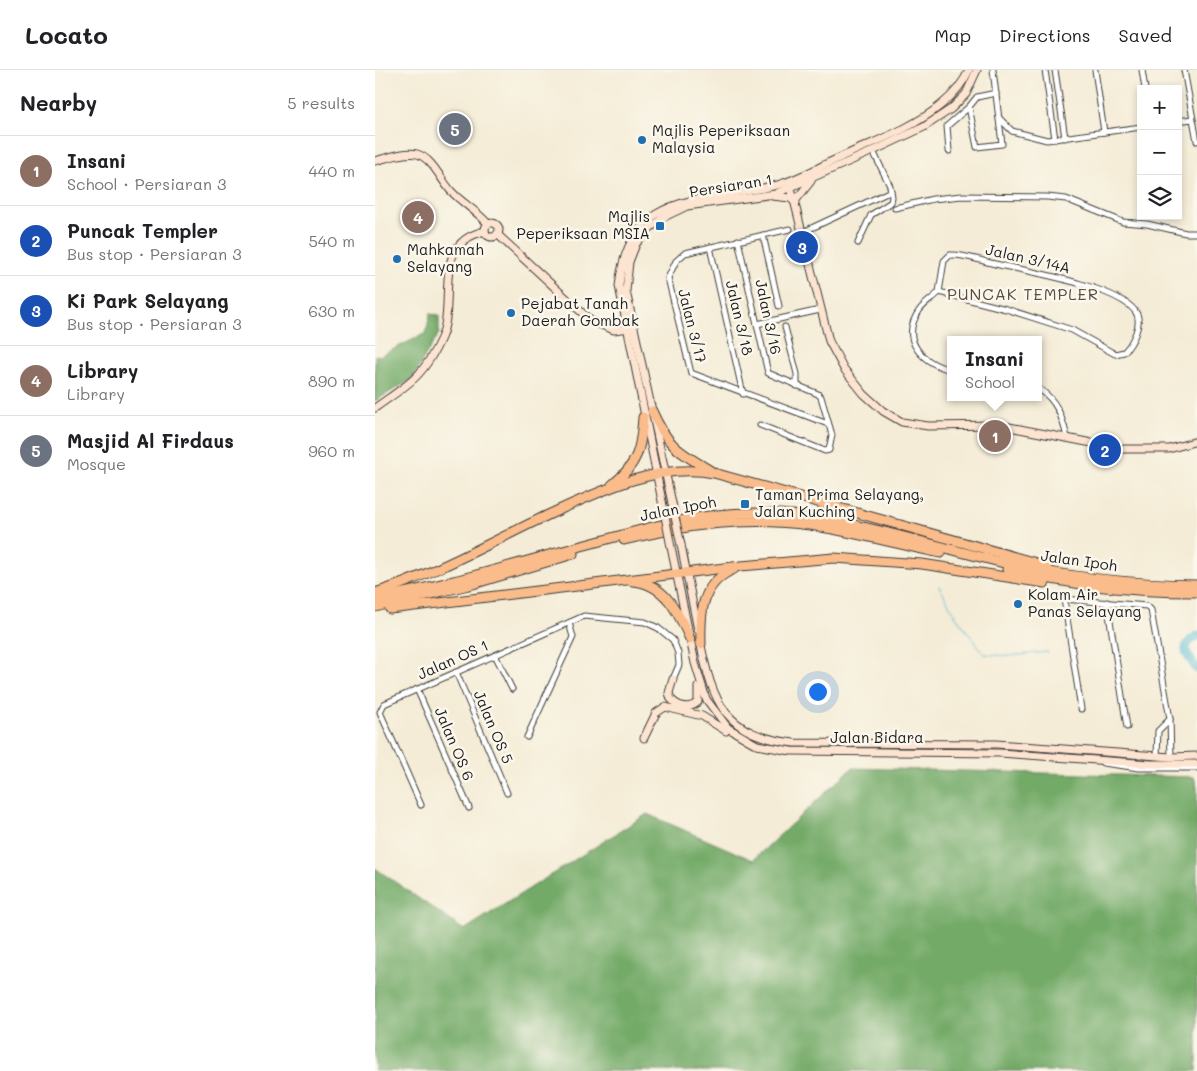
<!DOCTYPE html>
<meta charset="utf-8">
<style>
:root{--surface:#fff;--page:#f2f2f2;--text:#202124;--muted:#757577;--line:#e0e0e0;--accent:#7c3aed}
body{margin:0;font-family:Mali,sans-serif;background:var(--page);color:var(--text)}
.controls{position:absolute;right:15px;top:15px;display:grid;overflow:hidden;border-radius:0px;box-shadow:0 2px 8px #0003}
.controls button{width:45px;height:45px;display:grid;place-items:center;padding:0;border:0;border-bottom:1px solid var(--line);background:var(--surface);color:var(--text);font:25px sans-serif}
.you{position:absolute;left:442px;top:621px;width:18px;height:18px;margin:-12px;border:4px solid #fff;border-radius:50%;background:#1a73e8;box-shadow:0 0 0 8px #1a73e833}
.badge{display:grid;place-items:center;width:32px;height:32px;border-radius:50%;background:var(--accent);color:#fff;font-size:16px;font-weight:700}
.pin{position:absolute;translate:-50% -50%;border:2px solid #fff;box-shadow:0 1px 5px #0006}
.popup{position:absolute;left:572px;top:266px;width:95px;height:65px;box-sizing:border-box;display:grid;place-content:center;border-radius:0px;background:var(--surface);filter:drop-shadow(0 1px 4px #0005);font-size:16px;white-space:nowrap;color:var(--muted)}
.popup b{font-size:19px;color:var(--text)}
.popup::after{content:'';position:absolute;left:50%;top:100%;margin-left:-10px;border:10px solid transparent;border-top-color:var(--surface)}
.list{margin:0;padding:0;list-style:none}
h2{display:flex;justify-content:space-between;align-items:center;height:65px;margin:0;padding:0 20px;font-size:21px}
h2 small{font-size:16px;font-weight:400;color:var(--muted)}
.list li{display:grid;grid-template-columns:32px 1fr auto;gap:15px;align-items:center;box-sizing:border-box;height:70px;padding:0 20px;border-top:1px solid var(--line)}
.list b{display:block;font-size:19px;white-space:nowrap}
.list p{margin:0;font-size:16px;white-space:nowrap;color:var(--muted)}
.list em{font-size:16px;font-style:normal;color:var(--muted)}
.icon{flex:none;width:28px;height:28px;fill:none;stroke:currentColor;stroke-width:2;stroke-linecap:round;stroke-linejoin:round}
.map{position:relative;flex:none;width:822px;height:1001px;overflow:hidden}
header{display:flex;align-items:center;gap:30px;box-sizing:border-box;height:70px;padding:0 25px;background:var(--surface);border-bottom:1px solid var(--line)}
header strong{font-size:24px}
nav{display:flex;gap:28px;margin-inline-start:auto;font-size:18px}
main{display:flex}
aside{flex:1;background:var(--surface)}
.map>svg:first-child{display:block}
</style>
<header>
<strong>Locato</strong>
<nav><a>Map</a><a>Directions</a><a>Saved</a></nav>
</header>
<main>
<aside>
<h2>Nearby<small>5 results</small></h2>
<ul class="list">
<li><span class="badge" style="background:#8d6e63">1</span><div><b>Insani</b><p>School · Persiaran 3</p></div><em>440 m</em></li>
<li><span class="badge" style="background:#1a4fb4">2</span><div><b>Puncak Templer</b><p>Bus stop · Persiaran 3</p></div><em>540 m</em></li>
<li><span class="badge" style="background:#1a4fb4">3</span><div><b>Ki Park Selayang</b><p>Bus stop · Persiaran 3</p></div><em>630 m</em></li>
<li><span class="badge" style="background:#8d6e63">4</span><div><b>Library</b><p>Library</p></div><em>890 m</em></li>
<li><span class="badge" style="background:#6b7280">5</span><div><b>Masjid Al Firdaus</b><p>Mosque</p></div><em>960 m</em></li>
</ul>
</aside>
<div class="map">
<svg width="822" height="1001" viewBox="0 0 822 1001">
<rect width="100%" height="100%" fill="#fbf7ec"/>
<filter id="ink" filterUnits="userSpaceOnUse"><feTurbulence type="fractalNoise" baseFrequency=".02" numOctaves="2"/><feDisplacementMap in="SourceGraphic" scale="10" xChannelSelector="R" yChannelSelector="G"/><feConvolveMatrix kernelMatrix="1 2 1 2 8 2 1 2 1" color-interpolation-filters="sRGB"/></filter>
<filter id="wash" filterUnits="userSpaceOnUse"><feTurbulence type="fractalNoise" baseFrequency=".0096" numOctaves="4" result="noise"/><feDisplacementMap in="SourceGraphic" scale="20" xChannelSelector="R" yChannelSelector="G"/><feGaussianBlur stdDeviation="1.12" result="paint"/><feColorMatrix in="noise" values="0 0 0 0 0 0 0 0 0 0 0 0 0 0 0 0 0 1.4 0 .05"/><feComposite in="paint" operator="in"/></filter>
<g filter="url(#wash)">
<rect width="100%" height="100%" fill="#f4ecd6"/>
<g fill="#73aa68" stroke="#486342">
<polygon points="55,244 64,245 64,263 37,309 0,331 0,285 5,286 51,263"/>
<polygon points="477,698 819,707 822,717 822,1001 0,1001 0,798 89,860 272,744 378,790"/>
</g>
<g fill="none" stroke-linecap="round" stroke-linejoin="round">
<polyline stroke="#51b6cf" stroke-width="1" points="564,516 580,545 609,584 634,586 673,582"/>
<path stroke="#51b6cf" stroke-width="9" d="M822,566C803,577 812,585 822,599"/>
</g>
</g>
<g filter="url(#ink)">
<g fill="none" stroke-linecap="round" stroke-linejoin="round">
<defs>
<g id="street">
<polyline points="670,0 680,69"/>
<polyline points="680,0 690,68"/>
<polyline points="720,0 729,62"/>
<polyline points="767,0 770,19"/>
<polyline points="809,0 822,71"/>
<polyline points="594,37 602,77 627,74 618,0"/>
<polyline points="624,48 637,61 672,70 766,57"/>
<polyline points="803,51 817,49"/>
<polyline points="574,81 572,56 594,37 602,27 621,23"/>
<polyline points="520,138 558,129 587,126 672,127 691,129 748,152 772,154 811,163 822,163"/>
<polyline points="415,159 310,183 301,191 293,208 316,303 453,354"/>
<polyline points="428,162 516,121"/>
<polyline points="388,165 404,236"/>
<polyline points="363,170 393,303 443,324 446,327 457,365 454,380 450,381 385,355"/>
<polyline points="483,173 496,145 516,132 517,127 515,116 498,81"/>
<polyline points="335,177 368,324"/>
<path d="M575,185C589,184 606,191 620,194C651,201 741,216 760,241C769,252 757,274 749,282L740,284L697,260L631,239L564,222L569,191Z"/>
<path d="M564,222C558,229 549,233 544,241C524,271 548,293 576,300"/>
<polyline points="382,254 445,240"/>
<polyline points="410,257 422,304 422,316"/>
<path d="M664,319C682,330 687,347 692,367"/>
<polyline points="732,532 752,657"/>
<polyline points="120,585 137,619"/>
<polyline points="81,602 132,723"/>
<polyline points="42,619 94,738"/>
<polyline points="706,639 689,529 772,536 776,540 795,649 796,687"/>
<polyline points="152,667 198,567 194,553"/>
<polyline points="782,686 783,661 795,649"/>
<polyline points="728,693 764,698 822,698"/>
<polyline points="46,735 5,642 9,634 209,546 270,552 283,558 298,570 303,583 304,595 298,609"/>
</g>
<g id="secondary">
<path d="M0,91C12,88 30,81 42,84C57,88 66,110 76,121C87,133 102,141 113,154"/>
<polyline points="415,114 454,271 469,299 489,324 508,341 527,352 553,356 624,355 748,379 794,379 822,371"/>
<polyline points="397,126 415,128 421,133"/>
<polyline points="421,130 436,111"/>
<circle cx="117" cy="160" r="7"/>
<polyline points="122,164 216,251 239,260 255,258"/>
<path d="M0,338C33,314 48,308 66,268C82,231 55,173 110,161"/>
<polyline points="297,433 251,221 254,192 261,174 270,162 289,147 312,136 400,124 498,81 549,57 576,39 591,24 602,0"/>
<path d="M288,436L244,216C254,119 326,133 398,116C421,111 443,97 464,88C497,72 537,59 566,35C577,26 588,14 594,0"/>
<polyline points="306,475 323,560"/>
<polyline points="296,477 320,593 331,629 353,658 382,675 416,681 625,683 776,694 822,694"/>
<path d="M325,571C338,634 350,665 419,673L621,674L796,687L822,686"/>
<path d="M298,609L294,623L296,629C303,637 314,640 323,632V617"/>
<polyline points="269,668 281,643 290,637 327,646 351,661"/>
</g>
<g id="highway">
<path d="M277,341C293,377 304,382 336,401"/>
<path d="M237,415C263,394 266,379 268,347"/>
<path d="M249,470C310,455 371,446 435,455C479,462 522,474 566,483"/>
<path d="M632,499C693,515 759,522 822,522"/>
<path d="M257,511C290,513 303,542 315,569"/>
<path d="M0,523C60,504 116,472 173,445C223,422 283,392 339,403L672,496"/>
<path d="M0,529C78,514 152,490 229,470C279,456 329,442 382,443C467,444 551,475 634,494C695,508 759,514 822,515"/>
<polyline points="0,537 98,514 198,484"/>
<polyline points="15,539 366,496 459,488 547,494 670,513"/>
<path d="M326,574C325,542 326,513 359,499"/>
</g>
</defs>
<use href="#street" stroke="#3c3b38" stroke-width="7"/>
<use href="#secondary" stroke="#3c3b38" stroke-width="9"/>
<use href="#highway" stroke="#3c3b38" stroke-width="11"/>
<use href="#street" stroke="#fff" stroke-width="5"/>
<use href="#secondary" stroke="#fde4d1" stroke-width="7"/>
<use href="#highway" stroke="#fabc8b" stroke-width="9"/>
<defs>
<g id="secondary-bridge">
<polyline points="297,433 306,475"/>
<polyline points="288,436 296,477"/>
</g>
</defs>
<use href="#secondary-bridge" stroke="#3c3b38" stroke-width="9" stroke-linecap="butt"/>
<use href="#secondary-bridge" stroke="#fde4d1" stroke-width="7"/>
</g>
</g>
<g fill="#1f6fb2" stroke="#fbf7ec" stroke-width="2">
<circle cx="267" cy="70" r="5"/>
<rect x="280" y="151" width="10" height="10" rx="2.5"/>
<circle cx="22" cy="189" r="5"/>
<circle cx="136" cy="243" r="5"/>
<rect x="365" y="429" width="10" height="10" rx="2.5"/>
<circle cx="643" cy="534" r="5"/>
</g>
<g text-anchor="middle" stroke-width="5" stroke-linejoin="round" paint-order="stroke">
<g font-size="15" fill="#1c1c1c" stroke="#fbf7ec" text-anchor="start">
<text x="277" y="66">Majlis Peperiksaan<tspan x="277" dy="17">Malaysia</tspan></text>
<text x="275" y="152" text-anchor="end">Majlis<tspan x="275" dy="17">Peperiksaan MSIA</tspan></text>
<text x="32" y="185">Mahkamah<tspan x="32" dy="17">Selayang</tspan></text>
<text x="146" y="239">Pejabat Tanah<tspan x="146" dy="17">Daerah Gombak</tspan></text>
<text x="380" y="430">Taman Prima Selayang,<tspan x="380" dy="17">Jalan Kuching</tspan></text>
<text x="653" y="530">Kolam Air<tspan x="653" dy="17">Panas Selayang</tspan></text>
</g>
<g font-size="15" fill="#1c1c1c" stroke="#fbf7ec">
<text transform="translate(356 116) rotate(-9)" y="5">Persiaran 1</text>
<text transform="translate(653 189) rotate(13)" y="5">Jalan 3/14A</text>
<text transform="translate(393 247) rotate(78)" y="5">Jalan 3/16</text>
<text transform="translate(364 248) rotate(77)" y="5">Jalan 3/18</text>
<text transform="translate(317 256) rotate(76)" y="5">Jalan 3/17</text>
<text transform="translate(303 439) rotate(-11)" y="5">Jalan Ipoh</text>
<text transform="translate(704 491) rotate(8)" y="5">Jalan Ipoh</text>
<text transform="translate(78 590) rotate(-24)" y="5">Jalan OS 1</text>
<text transform="translate(118 657) rotate(67)" y="5">Jalan OS 5</text>
<text x="502" y="673">Jalan Bidara</text>
<text transform="translate(79 674) rotate(67)" y="5">Jalan OS 6</text>
</g>
<g font-size="16" letter-spacing="1" fill="#584d3f" stroke="#fbf7ec">
<text x="648" y="230">PUNCAK TEMPLER</text>
</g>
</g>
</svg>
<div class="controls">
<button>+</button>
<button>−</button>
<button><svg class="icon" aria-label="layers" viewBox="0 0 24 24"><path d="M12 4l9 5-9 5-9-5zM3 14l9 5 9-5"/></svg></button>
</div>
<div class="you"></div>
<div class="pin badge" style="left:620px;top:366px;background:#8d6e63">1</div>
<div class="popup"><b>Insani</b>School</div>
<div class="pin badge" style="left:730px;top:380px;background:#1a4fb4">2</div>
<div class="pin badge" style="left:427px;top:177px;background:#1a4fb4">3</div>
<div class="pin badge" style="left:43px;top:147px;background:#8d6e63">4</div>
<div class="pin badge" style="left:80px;top:59px;background:#6b7280">5</div>
</div>
</main>
